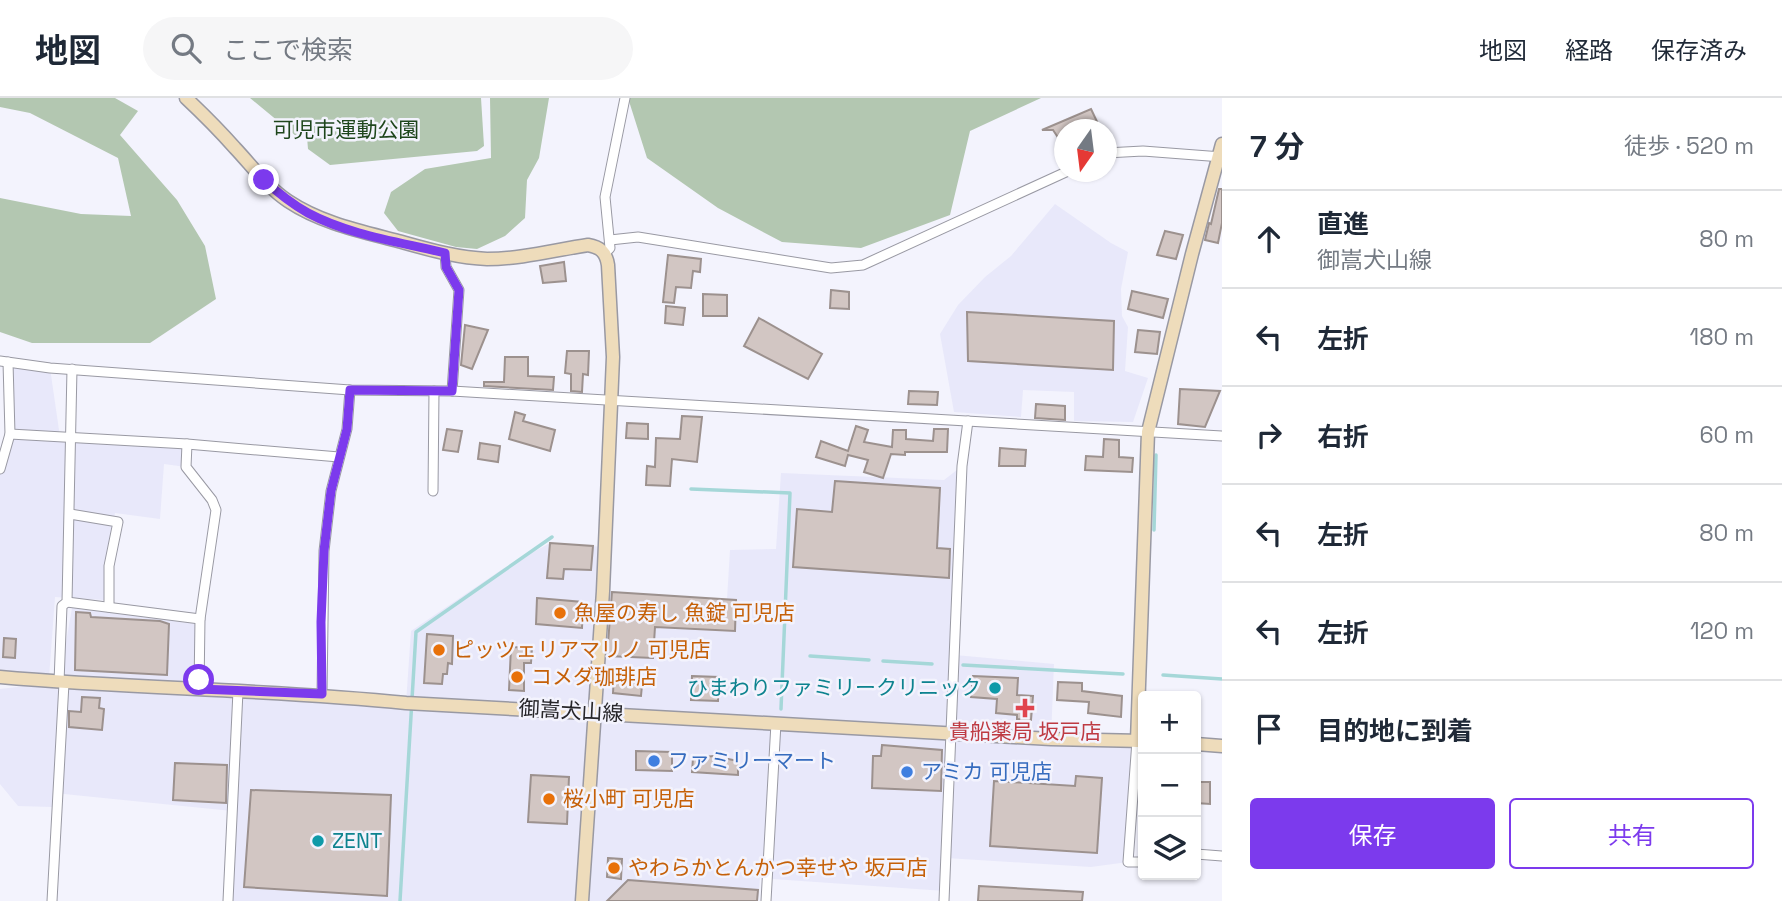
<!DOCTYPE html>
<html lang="ja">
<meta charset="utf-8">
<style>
:root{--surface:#fff;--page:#f6f6f7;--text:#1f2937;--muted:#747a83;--line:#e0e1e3;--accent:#7c3aed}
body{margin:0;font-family:"Space Grotesk","Noto Sans JP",sans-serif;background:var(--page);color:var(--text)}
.controls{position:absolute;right:21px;bottom:21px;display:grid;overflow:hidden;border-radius:7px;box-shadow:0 2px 5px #0004}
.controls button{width:63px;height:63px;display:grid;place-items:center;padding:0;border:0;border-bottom:2px solid var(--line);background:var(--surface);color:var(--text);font:35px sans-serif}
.compass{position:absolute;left:1054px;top:21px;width:63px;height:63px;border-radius:50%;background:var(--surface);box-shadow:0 2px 5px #0004;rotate:194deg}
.stop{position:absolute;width:21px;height:21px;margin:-16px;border:5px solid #7c3aed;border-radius:50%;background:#fff}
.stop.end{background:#7c3aed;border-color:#fff;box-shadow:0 2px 7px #0008}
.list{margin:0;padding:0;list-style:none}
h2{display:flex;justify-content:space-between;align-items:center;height:91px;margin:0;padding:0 28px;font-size:30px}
h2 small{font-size:23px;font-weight:400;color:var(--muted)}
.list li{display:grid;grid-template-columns:46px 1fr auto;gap:21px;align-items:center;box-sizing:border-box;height:98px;padding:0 28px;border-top:2px solid var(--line)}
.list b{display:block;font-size:26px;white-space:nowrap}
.list p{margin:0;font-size:23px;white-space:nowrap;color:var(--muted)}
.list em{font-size:23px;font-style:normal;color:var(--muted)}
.actions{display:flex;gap:14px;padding:21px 28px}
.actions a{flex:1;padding:16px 0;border:2px solid var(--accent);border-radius:7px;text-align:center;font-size:24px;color:var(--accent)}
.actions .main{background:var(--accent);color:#fff}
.icon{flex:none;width:38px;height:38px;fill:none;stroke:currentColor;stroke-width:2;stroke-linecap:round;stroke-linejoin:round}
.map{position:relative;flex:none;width:1222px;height:803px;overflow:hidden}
header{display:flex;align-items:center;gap:42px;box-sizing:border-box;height:98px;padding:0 35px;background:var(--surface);border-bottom:2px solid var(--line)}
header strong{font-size:33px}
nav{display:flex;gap:38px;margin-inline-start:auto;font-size:24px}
.search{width:490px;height:63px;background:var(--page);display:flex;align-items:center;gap:18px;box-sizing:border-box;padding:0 24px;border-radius:38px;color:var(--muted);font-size:26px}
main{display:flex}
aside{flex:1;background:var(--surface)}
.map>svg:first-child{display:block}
</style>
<header>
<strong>地図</strong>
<div class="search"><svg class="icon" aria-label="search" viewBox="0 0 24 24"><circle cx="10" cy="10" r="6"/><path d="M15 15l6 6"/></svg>ここで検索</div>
<nav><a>地図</a><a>経路</a><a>保存済み</a></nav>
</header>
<main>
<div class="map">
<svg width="1222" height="803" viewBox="0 0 1222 803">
<rect width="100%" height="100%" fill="#f3f3fd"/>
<g fill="#e8e8fa">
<polygon points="1055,106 1111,145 1128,154 1121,191 1122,218 1128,229 1125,273 1148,280 1133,324 1074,323 1074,294 1023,292 1021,319 954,314 940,236 958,207 985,179 1011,158"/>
<polygon points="8,264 50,270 60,339 187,346 186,369 164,366 160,421 115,415 104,476 104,502 55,499 49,580 0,576 0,371 10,336"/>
<polygon points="962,368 955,557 1054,566 1051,640 1137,643 1128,764 1091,769 946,760 945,793 760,780 758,803 228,803 232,713 54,695 59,600 52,709 18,708 0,686 0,591 59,584 72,510 196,526 196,566 192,578 229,593 406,605 411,533 504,470 550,445 605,449 603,493 727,501 730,452 776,451 781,375 944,382"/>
</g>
<g fill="#b3c7b1">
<polygon points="0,0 115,0 138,13 120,37 177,102 205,148 216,201 150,245 32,245 0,234 0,100 81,116 131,118 118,60 30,15 0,9"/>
<polygon points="250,0 481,0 484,48 477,53 330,67 308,51 307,39 296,38"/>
<polygon points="490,0 549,0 539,60 527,82 525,120 505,138 477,151 456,149 398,133 384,115 391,94 425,71 491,60"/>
<polygon points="628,0 1041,0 970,33 950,117 861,150 782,144 718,110 647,60"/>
</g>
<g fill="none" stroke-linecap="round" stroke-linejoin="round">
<g stroke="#a5d7d8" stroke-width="3.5">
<polyline points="691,391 790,395 781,611"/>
<polyline points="1154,432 1156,357"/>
<polyline points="810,558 869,562"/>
<polyline points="883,563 932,566"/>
<polyline points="963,567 1123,576"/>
<polyline points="1163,577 1222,581"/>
<polyline points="400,803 416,534 552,439"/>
</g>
</g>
<g fill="#d2c6c3" stroke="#9c918e" stroke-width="2">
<polygon points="1091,11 1101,32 1065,32 1065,50 1053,32 1042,32"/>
<polygon points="1219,91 1222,91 1222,125 1218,145 1205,142 1209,125 1211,126"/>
<polygon points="1165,133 1183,137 1176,161 1157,157"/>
<polygon points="668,157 701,161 700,174 693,173 691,190 676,189 674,205 663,204"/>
<polygon points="564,164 566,183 543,185 540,168"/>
<polygon points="831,192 849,194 849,211 830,210"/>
<polygon points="1132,193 1168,201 1163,220 1128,211"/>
<polygon points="703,196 727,197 727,218 703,218"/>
<polygon points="666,208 685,210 683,227 665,225"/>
<polygon points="967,214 1114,223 1113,272 968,263"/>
<polygon points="759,220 822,256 808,281 744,248"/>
<polygon points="465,227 488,232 472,271 461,267"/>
<polygon points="1138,232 1160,234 1157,256 1135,254"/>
<polygon points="567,253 589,253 588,277 583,276 582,294 571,293 571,276 565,275"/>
<polygon points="505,259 528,259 528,278 554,279 553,292 484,288 484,284 504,284"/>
<polygon points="1180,291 1220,293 1205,329 1178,326"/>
<polygon points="909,293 938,294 937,307 908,306"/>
<polygon points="1036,306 1065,308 1065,322 1035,320"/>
<polygon points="515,314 525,317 523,323 555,332 550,353 509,341"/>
<polygon points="682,318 702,319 697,364 672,361 670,388 646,387 647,368 655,369 656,340 680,341"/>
<polygon points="627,325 648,326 648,341 626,340"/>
<polygon points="856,328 868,332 864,344 892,349 893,332 906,332 906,341 933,343 934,331 948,331 947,354 905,354 905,357 891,356 883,380 864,374 868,362 848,357 845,368 816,359 821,343 848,353"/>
<polygon points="447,331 462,333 458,354 443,352"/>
<polygon points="1104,341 1119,342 1119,359 1133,360 1132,374 1085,372 1086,358 1103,359"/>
<polygon points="480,345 500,348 498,364 478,361"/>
<polygon points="1000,350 1026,352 1025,368 999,368"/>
<polygon points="835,383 940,390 937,450 950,451 949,480 793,469 797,411 832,414"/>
<polygon points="550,445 593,448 591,472 564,471 563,481 547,480"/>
<polygon points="612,494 736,502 735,533 655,529 653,560 607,558"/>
<polygon points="537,500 583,504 582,530 536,526"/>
<polygon points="76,514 90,515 91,519 160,523 169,526 167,577 75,572"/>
<polygon points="427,536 453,538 452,566 448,565 447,576 443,576 442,586 424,585"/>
<polygon points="4,540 16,541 15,560 3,559"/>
<polygon points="511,549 532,550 531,565 524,565 524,593 509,592"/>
<polygon points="614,576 637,578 637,587 642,587 641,598 613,595"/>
<polygon points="692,578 719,579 718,603 691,602"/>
<polygon points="973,578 1018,580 1017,597 1033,598 1031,622 1017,621 1017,617 996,615 997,601 971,599"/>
<polygon points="1058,584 1082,585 1082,593 1122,598 1121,619 1088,615 1089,604 1057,602"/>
<polygon points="82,599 100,600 99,610 104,611 102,632 69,629 69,613 81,614"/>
<polygon points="882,647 942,652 941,693 872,690 873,658 881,658"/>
<polygon points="636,653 672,654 672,673 636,672"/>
<polygon points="714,658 738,663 738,677 692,674 693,660"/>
<polygon points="175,665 227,667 226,705 173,702"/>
<polygon points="531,677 569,679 567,726 528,724"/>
<polygon points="1076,678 1102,680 1097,755 990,748 994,683 1075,688"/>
<polygon points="1196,684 1210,684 1210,706 1196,705"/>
<polygon points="251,692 391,697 387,798 244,789"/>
<polygon points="608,760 622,761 621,781 607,779"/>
<polygon points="628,782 758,792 757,803 607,803"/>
<polygon points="979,788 1083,794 1082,803 978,803"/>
</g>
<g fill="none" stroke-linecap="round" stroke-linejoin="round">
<defs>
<g id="street">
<polyline points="1106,55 1143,53 1222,59"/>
<polyline points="610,142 638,139 831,170 863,167 1066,74"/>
<polyline points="445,155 446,169 459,192 452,293"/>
<polyline points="605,155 610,150 605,99 625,0"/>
<polyline points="0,263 50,270 350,292 452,293 1222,338"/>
<polyline points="10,336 187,346 339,359"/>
<polyline points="187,346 186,369 212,402 216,412 200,521 199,591"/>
<polyline points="0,371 10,336 8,264"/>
<polyline points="433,393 434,293"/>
<polyline points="70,416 118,424 109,468 109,509"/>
<polyline points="67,504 200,521"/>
<polyline points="59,584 62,508 67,504 72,271"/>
<polyline points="322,596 324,453 331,393 347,331 350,292"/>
<polyline points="1137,643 1128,764 1143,764"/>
<polyline points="1196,756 1222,758"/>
<polyline points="52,803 64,585"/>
<polyline points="228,803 238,593"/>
<polyline points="766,803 776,625"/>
<polyline points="944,803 962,368 968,323"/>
</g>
<g id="secondary">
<path d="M186,0C203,16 219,32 235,50C252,68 267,89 288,103C321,125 360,133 398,143C427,151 457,160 487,161C521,161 555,152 588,147C600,149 606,154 608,167L613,259L603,493L582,803"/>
<path d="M0,579C135,591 271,591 406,605L1051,641L1143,643"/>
<polyline points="1137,643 1148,334 1192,156 1222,46"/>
<polyline points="1196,646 1222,648"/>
</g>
</defs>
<use href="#street" stroke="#9999a3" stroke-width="11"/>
<use href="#secondary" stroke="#9999a3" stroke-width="15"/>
<use href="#street" stroke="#fff" stroke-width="9"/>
<use href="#secondary" stroke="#eedcbb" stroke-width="12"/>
</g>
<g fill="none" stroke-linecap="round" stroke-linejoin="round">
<path stroke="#7c3aed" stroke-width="9" d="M199,582V591L322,596L321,524L324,453L331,393L347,331L350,292L452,293L459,192L446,169L445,155C400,144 349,137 308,115C292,106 278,95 264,82"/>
</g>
<g fill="#e8710a" stroke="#f3f3fd" stroke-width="2.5">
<circle cx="560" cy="515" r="7"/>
<circle cx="439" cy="552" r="7"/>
<circle cx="517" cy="579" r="7"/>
<circle cx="549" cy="701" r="7"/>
<circle cx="614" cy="770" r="7"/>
</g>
<g fill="#0f9aa8" stroke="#f3f3fd" stroke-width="2.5">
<circle cx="995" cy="590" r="7"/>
<circle cx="318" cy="743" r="7"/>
</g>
<path fill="#e0444e" stroke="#f3f3fd" stroke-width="2.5" d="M1021.5 599.5h7v7h7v7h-7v7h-7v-7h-7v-7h7z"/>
<g fill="#3f7fe0" stroke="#f3f3fd" stroke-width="2.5">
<circle cx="654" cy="663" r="7"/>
<circle cx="907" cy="674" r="7"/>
</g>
<g text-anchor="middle" stroke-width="5" stroke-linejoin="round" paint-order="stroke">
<g font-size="21" fill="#1e461c" stroke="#f3f3fd">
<text x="346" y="39">可児市運動公園</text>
</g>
<g font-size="21" fill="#c56008" stroke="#f3f3fd" text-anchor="start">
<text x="574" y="522">魚屋の寿し 魚錠 可児店</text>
<text x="453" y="559">ピッツェリアマリノ 可児店</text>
<text x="531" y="586">コメダ珈琲店</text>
<text x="563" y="708">桜小町 可児店</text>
<text x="628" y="777">やわらかとんかつ幸せや 坂戸店</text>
</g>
<g font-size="21" fill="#0d838f" stroke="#f3f3fd" text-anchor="end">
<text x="981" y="597">ひまわりファミリークリニック</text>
<text x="332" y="750" text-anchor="start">ZENT</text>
</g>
<g font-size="21" fill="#27262a" stroke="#f3f3fd">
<text transform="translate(571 613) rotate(3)" y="7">御嵩犬山線</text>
</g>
<g font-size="21" fill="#be3a42" stroke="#f3f3fd">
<text x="1025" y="641">貴船薬局 坂戸店</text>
</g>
<g font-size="21" fill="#366cbe" stroke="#f3f3fd" text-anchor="start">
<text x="668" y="670">ファミリーマート</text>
<text x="921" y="681">アミカ 可児店</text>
</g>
</g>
</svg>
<div class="controls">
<button>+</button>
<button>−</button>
<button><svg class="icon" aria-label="layers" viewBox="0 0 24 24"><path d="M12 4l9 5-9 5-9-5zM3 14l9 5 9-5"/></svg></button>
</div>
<svg class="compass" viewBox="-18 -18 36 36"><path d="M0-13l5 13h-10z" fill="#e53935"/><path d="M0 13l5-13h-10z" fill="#747a83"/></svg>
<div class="stop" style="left:199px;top:582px"></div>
<div class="stop end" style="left:264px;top:82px"></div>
</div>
<aside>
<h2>7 分<small>徒歩 · 520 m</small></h2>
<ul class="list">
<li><svg class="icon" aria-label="ahead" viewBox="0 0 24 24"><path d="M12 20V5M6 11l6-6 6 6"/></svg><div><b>直進</b><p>御嵩犬山線</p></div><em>80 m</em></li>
<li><svg class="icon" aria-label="left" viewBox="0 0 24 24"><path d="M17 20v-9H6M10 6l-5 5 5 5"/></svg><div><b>左折</b></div><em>180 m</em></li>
<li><svg class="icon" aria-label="right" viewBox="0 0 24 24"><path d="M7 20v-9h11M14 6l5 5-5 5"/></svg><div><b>右折</b></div><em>60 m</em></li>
<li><svg class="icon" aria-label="left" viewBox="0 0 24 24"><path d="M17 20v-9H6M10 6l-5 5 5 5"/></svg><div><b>左折</b></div><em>80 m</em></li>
<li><svg class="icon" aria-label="left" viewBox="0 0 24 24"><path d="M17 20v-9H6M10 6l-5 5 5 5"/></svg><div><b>左折</b></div><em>120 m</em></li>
<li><svg class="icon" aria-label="arrive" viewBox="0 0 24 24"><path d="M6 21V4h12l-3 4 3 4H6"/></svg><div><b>目的地に到着</b></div></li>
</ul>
<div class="actions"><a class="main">保存</a><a>共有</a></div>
</aside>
</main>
